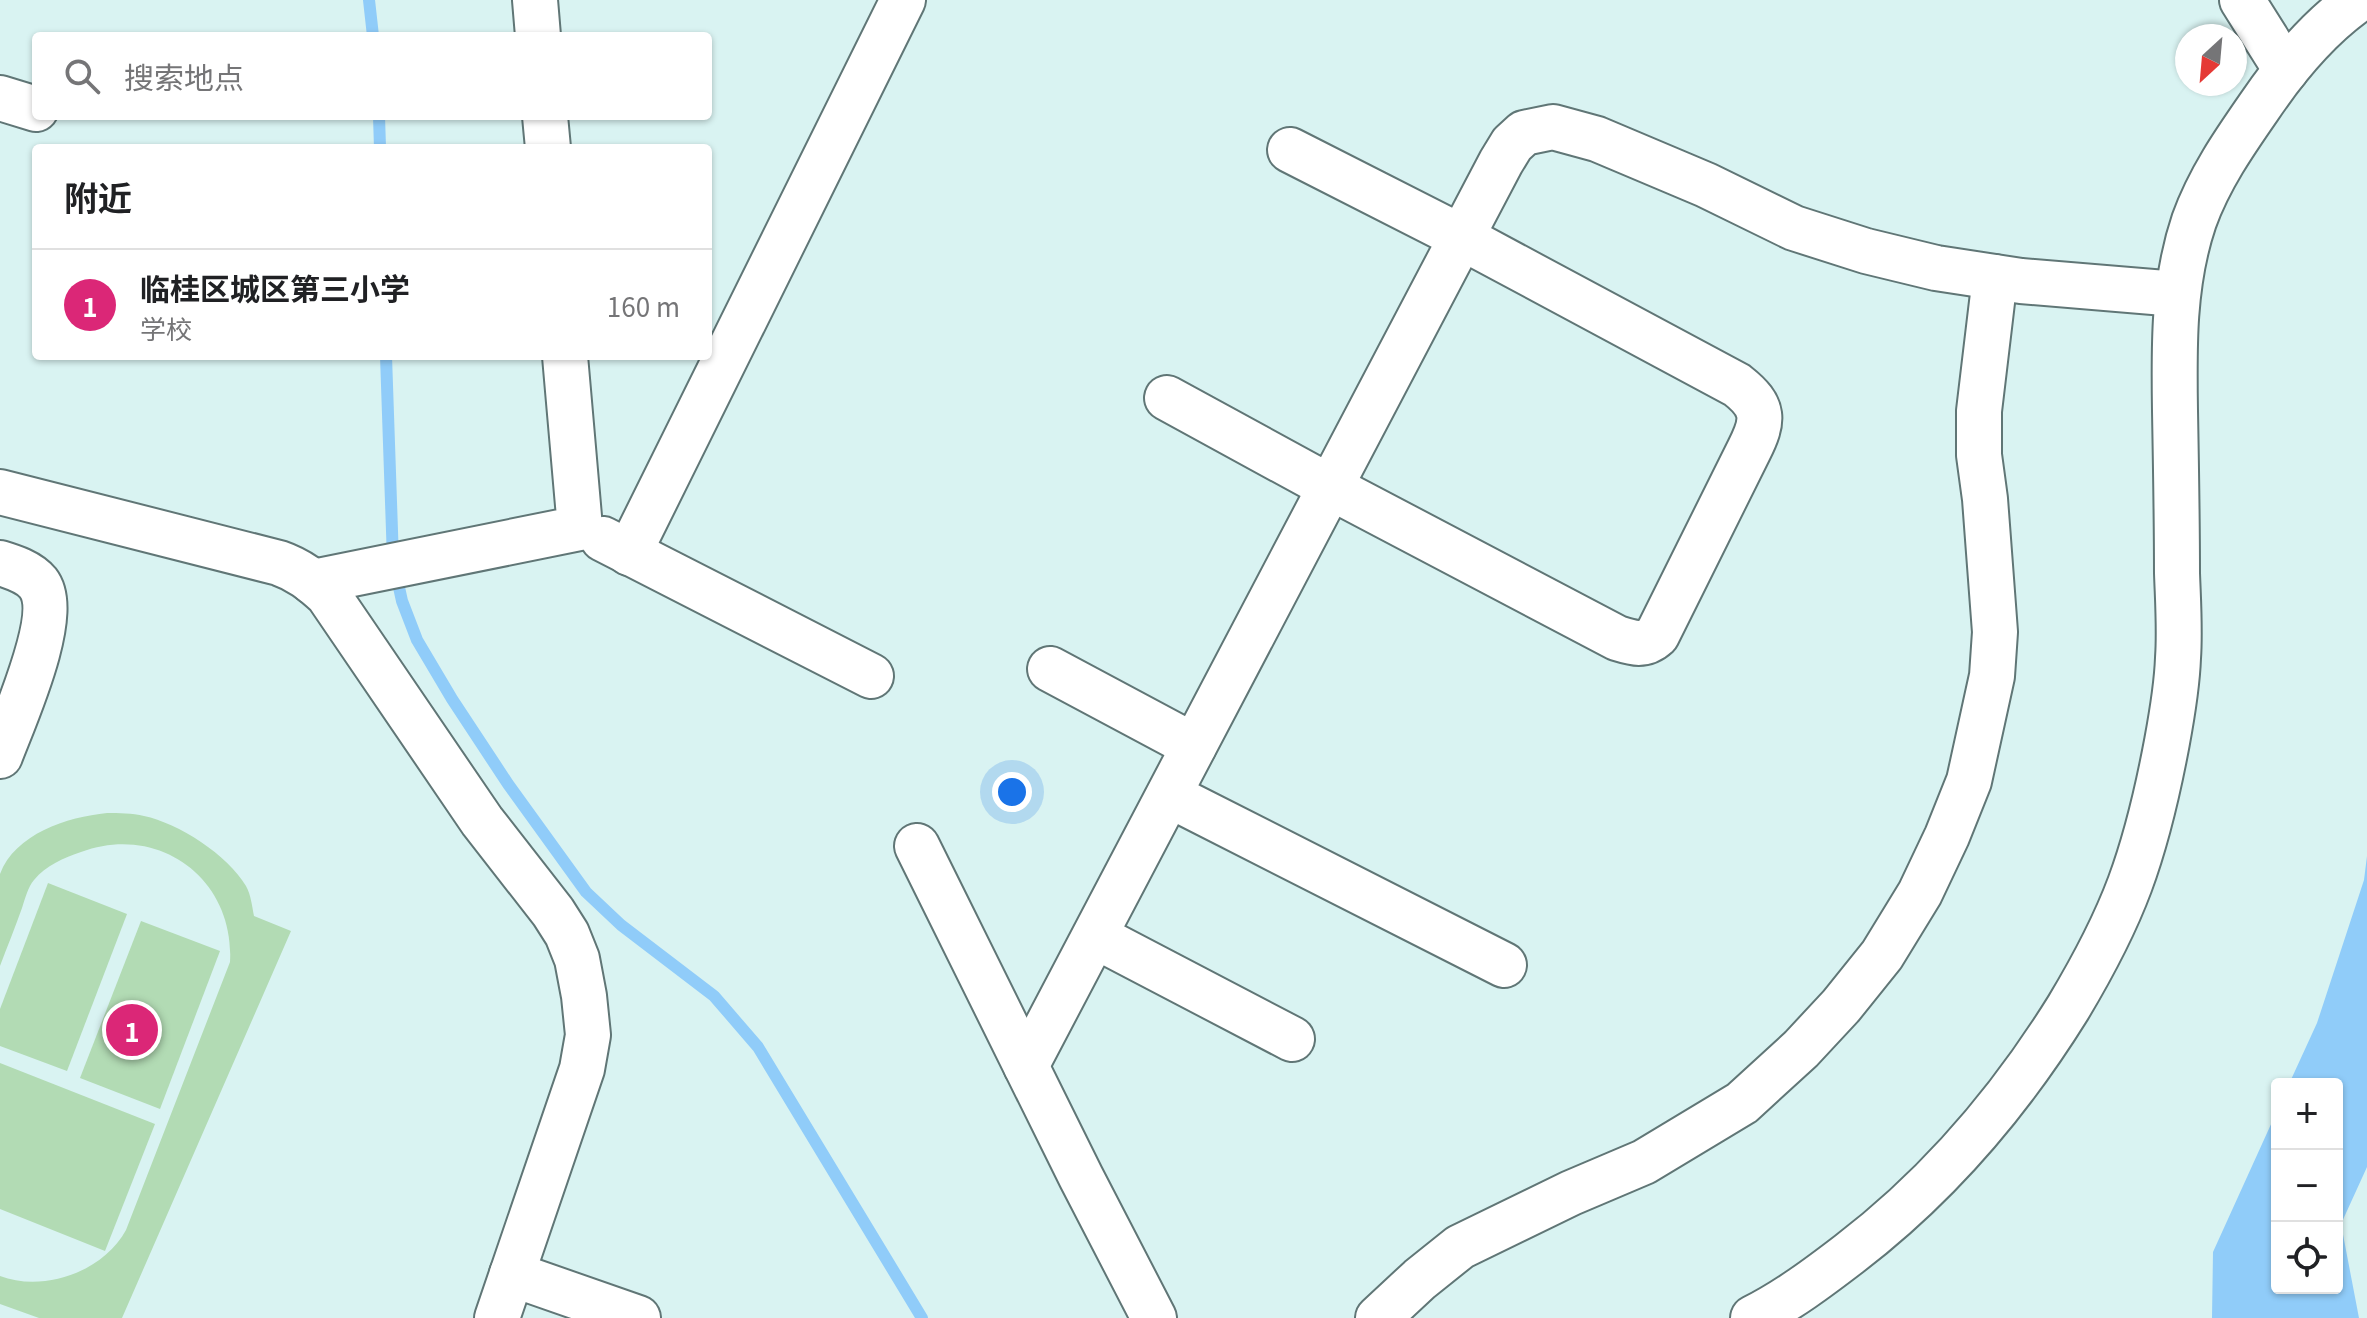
<!DOCTYPE html>
<html lang="zh">
<meta charset="utf-8">
<style>
:root{--surface:#fff;--page:#f6f6f6;--text:#202124;--muted:#757577;--line:#e0e0e0;--accent:#db2777}
body{margin:0;font-family:Georgia,"Noto Sans SC",serif;background:var(--page);color:var(--text)}
.controls{position:absolute;right:24px;bottom:24px;display:grid;overflow:hidden;border-radius:8px;box-shadow:0 2px 6px #0004}
.controls button{width:72px;height:72px;display:grid;place-items:center;padding:0;border:0;border-bottom:2px solid var(--line);background:var(--surface);color:var(--text);font:40px sans-serif}
.compass{position:absolute;left:2175px;top:24px;width:72px;height:72px;border-radius:50%;background:var(--surface);box-shadow:0 2px 6px #0004;rotate:206deg}
.you{position:absolute;left:1012px;top:792px;width:28px;height:28px;margin:-20px;border:6px solid #fff;border-radius:50%;background:#1a73e8;box-shadow:0 0 0 12px #1a73e833}
.badge{display:grid;place-items:center;width:52px;height:52px;border-radius:50%;background:var(--accent);color:#fff;font-size:26px;font-weight:700}
.pin{position:absolute;translate:-50% -50%;border:4px solid #fff;box-shadow:0 2px 8px #0006}
.list{margin:0;padding:0;list-style:none}
h2{display:flex;justify-content:space-between;align-items:center;height:104px;margin:0;padding:0 32px;font-size:34px}
h2 small{font-size:26px;font-weight:400;color:var(--muted)}
.list li{display:grid;grid-template-columns:52px 1fr auto;gap:24px;align-items:center;box-sizing:border-box;height:112px;padding:0 32px;border-top:2px solid var(--line)}
.list b{display:block;font-size:30px;white-space:nowrap}
.list p{margin:0;font-size:26px;white-space:nowrap;color:var(--muted)}
.list em{font-size:26px;font-style:normal;color:var(--muted)}
.icon{flex:none;width:44px;height:44px;fill:none;stroke:currentColor;stroke-width:2;stroke-linecap:round;stroke-linejoin:round}
.map{position:relative;flex:none;width:2367px;height:1318px;overflow:hidden}
.search{position:absolute;background:var(--surface);box-shadow:0 2px 6px #0004;left:32px;top:32px;width:680px;height:88px;display:flex;align-items:center;gap:20px;box-sizing:border-box;padding:0 28px;border-radius:8px;color:var(--muted);font-size:30px}
.panel{position:absolute;background:var(--surface);box-shadow:0 2px 6px #0004;left:32px;top:144px;width:680px;height:216px;border-radius:8px}
.map>svg:first-child{display:block}
</style>
<div class="map">
<svg width="2367" height="1318" viewBox="0 0 2367 1318">
<rect width="100%" height="100%" fill="#d9f3f2"/>
<g fill="#b2dbb4">
<path d="M107,813C119,813 132,813 144,816C178,823 228,855 246,886C251,895 252,906 254,916L291,931L122,1318H39L0,1304V1276C44,1293 104,1271 126,1230L230,962C235,879 159,823 81,852C64,858 46,865 34,880C28,887 25,899 22,908C15,928 7,947 0,966V874C15,834 67,817 107,813Z"/>
<polygon points="48,883 127,914 67,1071 0,1046 0,1009"/>
<polygon points="141,921 220,951 160,1109 80,1078"/>
<polygon points="0,1063 155,1124 105,1251 0,1209"/>
</g>
<polygon fill="#90ccf9" points="2367,856 2367,1167 2341,1224 2359,1318 2212,1318 2213,1252 2277,1111 2277,1288 2337,1288 2337,1084 2289,1084 2317,1023 2364,880"/>
<g fill="none" stroke-linecap="round" stroke-linejoin="round">
<g stroke="#90ccf9" stroke-width="12">
<polyline points="369,0 373,36"/>
<polyline points="379,116 380,148"/>
<polyline points="386,356 393,560 402,601 417,640 452,699 508,784 586,892 621,925 714,996 758,1047 922,1318"/>
</g>
<defs>
<g id="minor">
<polyline points="535,0 538,36"/>
<polyline points="2242,0 2286,70"/>
<polyline points="0,98 36,109"/>
<polyline points="545,116 548,148"/>
<path d="M1167,398L1330,487L1617,638C1633,643 1644,647 1657,635L1749,450C1764,420 1765,407 1737,385L1461,237L1290,150"/>
<path d="M0,492L279,563C299,570 313,581 328,595L482,821L553,912L567,934L577,959L584,996L588,1035L582,1069L497,1318"/>
<polyline points="603,539 871,676"/>
<polyline points="629,553 903,0"/>
<path d="M0,563C13,567 29,572 38,583C62,614 13,721 0,756"/>
<polyline points="313,582 580,528 565,356"/>
<polyline points="1050,669 1194,746"/>
<polyline points="1169,795 1504,965"/>
<polyline points="917,846 1081,1177 1154,1318"/>
<polyline points="1095,936 1292,1039"/>
<polyline points="1026,1066 1501,162 1512,144 1524,133 1553,127 1597,139 1706,185 1794,228 1866,251 1936,268 2021,281 2177,294"/>
<polyline points="512,1274 638,1318"/>
<polyline points="1378,1318 1420,1279 1460,1247 1571,1193 1644,1162 1742,1103 1801,1049 1841,1006 1882,955 1920,893 1947,836 1969,781 1992,676 1995,632 1985,499 1979,455 1979,411 1995,277"/>
<path d="M1753,1318C1787,1301 1819,1277 1849,1254C1938,1186 2009,1103 2068,1008C2092,968 2114,927 2130,884C2147,838 2158,790 2167,742C2172,715 2177,686 2178,658C2180,630 2178,602 2177,573C2177,519 2176,465 2175,411C2174,347 2173,283 2194,221C2209,179 2234,143 2259,107C2286,67 2318,28 2358,0"/>
</g>
</defs>
<use href="#minor" stroke="#607676" stroke-width="48"/>
<use href="#minor" stroke="#fff" stroke-width="44"/>
</g>
</svg>
<div class="controls">
<button>+</button>
<button>−</button>
<button><svg class="icon" aria-label="locate" viewBox="0 0 24 24"><circle cx="12" cy="12" r="6"/><path d="M12 2v4M12 18v4M2 12h4M18 12h4"/></svg></button>
</div>
<svg class="compass" viewBox="-18 -18 36 36"><path d="M0-13l5 13h-10z" fill="#e53935"/><path d="M0 13l5-13h-10z" fill="#757577"/></svg>
<div class="you"></div>
<div class="pin badge" style="left:132px;top:1030px">1</div>
<div class="search"><svg class="icon" aria-label="search" viewBox="0 0 24 24"><circle cx="10" cy="10" r="6"/><path d="M15 15l6 6"/></svg>搜索地点</div>
<section class="panel">
<h2>附近<small></small></h2>
<ul class="list">
<li><span class="badge">1</span><div><b>临桂区城区第三小学</b><p>学校</p></div><em>160 m</em></li>
</ul>
</section>
</div>
